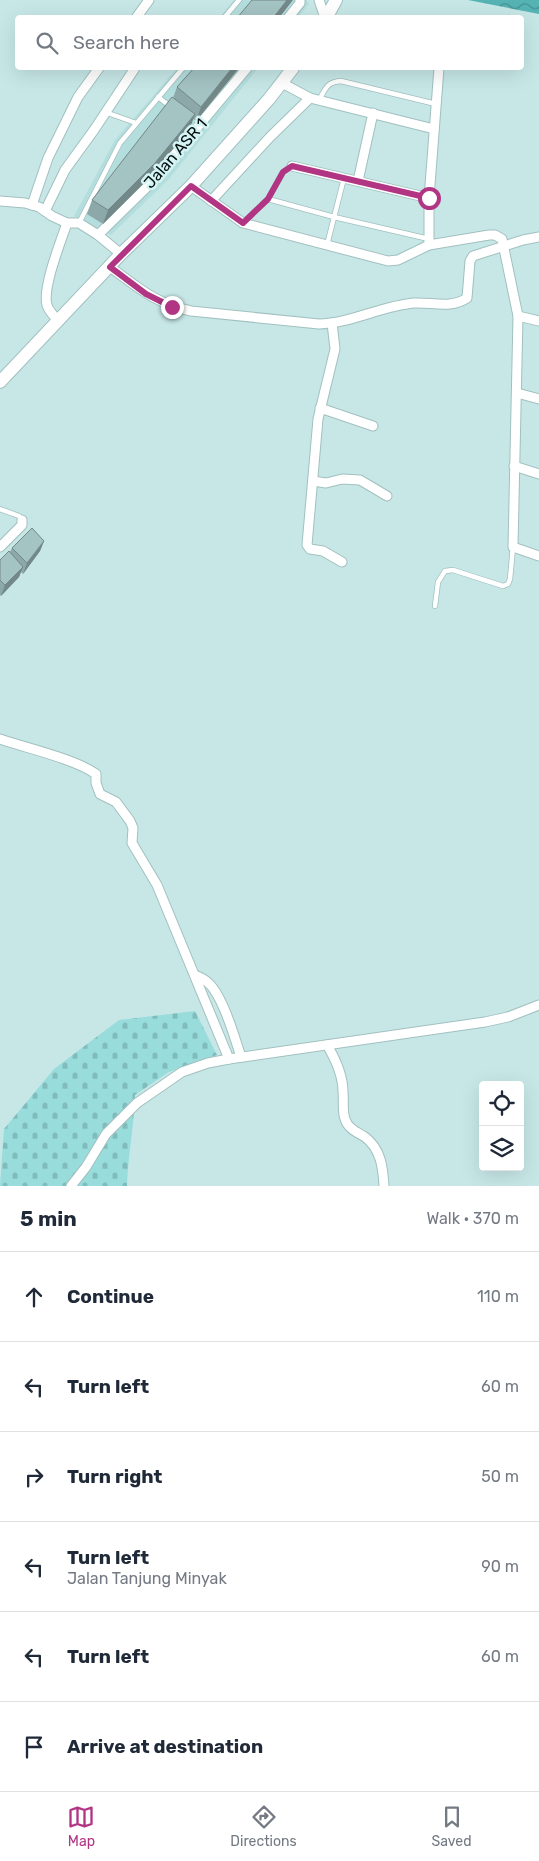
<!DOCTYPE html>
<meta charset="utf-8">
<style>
:root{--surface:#fff;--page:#f2f2f3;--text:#1f2937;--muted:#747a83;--line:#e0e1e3;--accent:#b23584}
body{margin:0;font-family:Rubik,sans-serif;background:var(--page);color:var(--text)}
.controls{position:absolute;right:15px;bottom:15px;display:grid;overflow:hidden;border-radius:5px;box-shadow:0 5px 20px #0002}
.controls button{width:45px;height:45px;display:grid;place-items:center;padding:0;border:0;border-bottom:1px solid var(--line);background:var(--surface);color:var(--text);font:25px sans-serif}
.stop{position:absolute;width:15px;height:15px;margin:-11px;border:4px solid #b23584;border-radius:50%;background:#fff}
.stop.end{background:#b23584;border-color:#fff;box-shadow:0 1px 5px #0008}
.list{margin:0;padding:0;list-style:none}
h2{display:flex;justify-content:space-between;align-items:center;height:65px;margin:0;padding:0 20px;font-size:21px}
h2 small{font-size:16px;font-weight:400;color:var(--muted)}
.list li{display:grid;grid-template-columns:32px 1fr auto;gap:15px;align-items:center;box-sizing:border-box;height:90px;padding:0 20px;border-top:1px solid var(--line)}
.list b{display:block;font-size:19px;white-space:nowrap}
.list p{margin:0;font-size:16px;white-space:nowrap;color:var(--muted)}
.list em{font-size:16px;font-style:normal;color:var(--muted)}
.icon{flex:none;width:28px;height:28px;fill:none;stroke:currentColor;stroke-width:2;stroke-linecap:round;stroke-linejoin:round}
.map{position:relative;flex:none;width:539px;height:1186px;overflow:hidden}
.search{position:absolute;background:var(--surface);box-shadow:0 5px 20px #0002;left:15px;right:15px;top:15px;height:55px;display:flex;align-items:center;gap:12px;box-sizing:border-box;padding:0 18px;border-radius:5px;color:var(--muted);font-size:19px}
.sheet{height:605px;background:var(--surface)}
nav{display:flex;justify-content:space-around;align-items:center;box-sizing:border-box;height:70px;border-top:1px solid var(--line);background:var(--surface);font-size:14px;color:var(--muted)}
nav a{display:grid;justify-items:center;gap:2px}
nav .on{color:var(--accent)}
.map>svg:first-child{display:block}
</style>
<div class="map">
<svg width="539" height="1186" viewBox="0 0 539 1186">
<defs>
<pattern id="cemetery-stones" width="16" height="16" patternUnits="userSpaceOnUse" patternTransform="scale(1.25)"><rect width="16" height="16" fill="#98dcdc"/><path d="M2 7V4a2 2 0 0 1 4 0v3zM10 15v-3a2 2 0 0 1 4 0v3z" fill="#81bcbc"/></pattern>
<pattern id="water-waves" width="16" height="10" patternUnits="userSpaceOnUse" patternTransform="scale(1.25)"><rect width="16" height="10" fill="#56b3b4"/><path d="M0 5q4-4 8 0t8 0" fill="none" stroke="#459091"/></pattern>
</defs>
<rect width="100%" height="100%" fill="#c7e7e7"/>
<g fill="#b4dedd">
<polygon points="234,0 307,0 309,4 298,17 219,18"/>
<polygon points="177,68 258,68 169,179 111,235 74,216 115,140"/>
</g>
<path fill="url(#cemetery-stones)" d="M195,1011L217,1055L169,1072L135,1095C134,1126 128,1155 127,1186H0L4,1129L54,1069L119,1020Z"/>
<polygon fill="url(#water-waves)" points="468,0 539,0 539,14"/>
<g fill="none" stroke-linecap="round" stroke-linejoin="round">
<defs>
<g id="service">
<polyline points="224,18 239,0"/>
<polyline points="158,97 171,107"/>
<path d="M319,100C326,89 326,82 341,81L436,104"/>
<polyline points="105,112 136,123"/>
<polyline points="268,199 334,217 429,239"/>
<polyline points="244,222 268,199 283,172 292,166"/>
<polyline points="79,223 120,143 183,68"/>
<polyline points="327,245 344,178"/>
<polyline points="0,509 19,516 22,520"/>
<polyline points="435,606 438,582 445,571 453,570 503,586 508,584 510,579 513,547"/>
</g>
<g id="minor">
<polyline points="319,0 325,18"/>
<polyline points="136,18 149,0"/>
<polyline points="288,18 300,3 300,0"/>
<polyline points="282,83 310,98 434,129"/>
<polyline points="292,166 429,198"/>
<polyline points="358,181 373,113"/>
<polyline points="191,186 243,223 388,261 398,260 429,245 489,235 495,235 502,239 518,316 513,547 539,556"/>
<polyline points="0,201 25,203 39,207 52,216 67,223 79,223 98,235 121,254"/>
<polyline points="211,201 270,137 310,98"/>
<polyline points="32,205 48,158 78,97 99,68"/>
<polyline points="45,211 65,170 94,130 135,68"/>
<polyline points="98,235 149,185 247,68"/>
<polyline points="429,245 429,198 439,68"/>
<path d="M110,267C139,288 154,303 191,311L319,324C352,323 381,306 414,303C432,302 451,309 467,298L470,261L473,256L523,240L539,237"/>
<polyline points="518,316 539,321"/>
<path d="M58,321C54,316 48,310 47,305C42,288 61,241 67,223"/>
<polyline points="332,323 335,349 318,419 307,545 310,549 323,551 342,562"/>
<polyline points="517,393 539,399"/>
<polyline points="320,408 373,426"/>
<polyline points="514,466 539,474"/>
<polyline points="313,481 326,483 342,479 360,480 387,496"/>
<polyline points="0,547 22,525 22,520"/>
<path d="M0,739C26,748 75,759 96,774V783L100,794L116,802L130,821L133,828L132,843L157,885L229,1059"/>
<path d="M195,975C199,977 203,978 206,981C222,992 235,1039 241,1057"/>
<path d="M327,1045C336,1060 343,1075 343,1092C344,1101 342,1111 345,1119C348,1129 357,1132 365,1137C381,1149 383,1168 384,1186"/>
<polyline points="71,1186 86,1167 106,1134 137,1103 182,1072 208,1063 229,1059 485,1022 508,1017 539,1005"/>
</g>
<g id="secondary">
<polyline points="326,18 336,0"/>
<polyline points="0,382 121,254 191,186 269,99 293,68"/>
</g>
</defs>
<use href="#service" stroke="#a1c0bf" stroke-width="6"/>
<use href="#minor" stroke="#a1c0bf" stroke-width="11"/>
<use href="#secondary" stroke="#a1c0bf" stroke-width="14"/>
<use href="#service" stroke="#fff" stroke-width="4.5"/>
<use href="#minor" stroke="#fff" stroke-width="9"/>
<use href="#secondary" stroke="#fff" stroke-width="12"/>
</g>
<g fill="#8da8a8">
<polygon points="194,68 239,68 196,121 193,119 190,128 150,177 103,224 87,214 92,200 173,98 177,87"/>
<polygon points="44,541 40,551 23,574 21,572 19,577 1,596 0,595 0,560 10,552 12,548"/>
</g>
<g fill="#738888">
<polygon points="287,0 293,0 279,18 273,18"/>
<polygon points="232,68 239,68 196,121 201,107"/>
<polygon points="195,114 190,128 150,177 103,224 108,210"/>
<polygon points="44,541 40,551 23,574 27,563"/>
<polygon points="23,567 19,577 1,596 5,585"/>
</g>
<g fill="#a4c3c3" stroke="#738888">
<polygon points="252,0 287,0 273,18 237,18"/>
<polygon points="194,68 232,68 201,107 177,87"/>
<polygon points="172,97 195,114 155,163 108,210 92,200"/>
<polygon points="32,528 44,541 27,563 12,548"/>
<polygon points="9,551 23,567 5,585 0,580 0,560"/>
</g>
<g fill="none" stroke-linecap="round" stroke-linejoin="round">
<polyline stroke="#b23584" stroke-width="6" points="172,307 146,294 110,267 191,186 243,223 268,199 283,172 292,166 429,198"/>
</g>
<g text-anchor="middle" stroke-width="5" stroke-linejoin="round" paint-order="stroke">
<g font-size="16" fill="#040e0e" stroke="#d4f4f4">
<text transform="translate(175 153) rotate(-49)" y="6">Jalan ASR 1</text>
</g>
</g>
</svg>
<div class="controls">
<button><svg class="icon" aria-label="locate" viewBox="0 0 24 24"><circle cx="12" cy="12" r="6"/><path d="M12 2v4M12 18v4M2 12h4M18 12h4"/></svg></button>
<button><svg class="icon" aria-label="layers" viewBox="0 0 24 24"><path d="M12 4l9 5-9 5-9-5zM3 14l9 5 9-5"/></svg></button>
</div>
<div class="stop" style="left:429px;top:198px"></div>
<div class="stop end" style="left:172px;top:307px"></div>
<div class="search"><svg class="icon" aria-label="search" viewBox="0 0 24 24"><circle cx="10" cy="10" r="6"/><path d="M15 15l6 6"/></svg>Search here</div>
</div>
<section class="sheet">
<h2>5 min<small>Walk · 370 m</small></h2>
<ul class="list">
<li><svg class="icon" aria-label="ahead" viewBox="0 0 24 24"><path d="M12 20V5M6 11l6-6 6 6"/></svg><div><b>Continue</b></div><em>110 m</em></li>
<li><svg class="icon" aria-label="left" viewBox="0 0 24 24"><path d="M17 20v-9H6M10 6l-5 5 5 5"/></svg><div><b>Turn left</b></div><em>60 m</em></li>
<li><svg class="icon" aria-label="right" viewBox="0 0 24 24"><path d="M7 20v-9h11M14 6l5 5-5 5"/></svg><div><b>Turn right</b></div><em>50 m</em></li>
<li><svg class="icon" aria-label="left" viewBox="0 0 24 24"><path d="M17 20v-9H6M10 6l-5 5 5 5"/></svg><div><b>Turn left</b><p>Jalan Tanjung Minyak</p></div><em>90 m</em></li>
<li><svg class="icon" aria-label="left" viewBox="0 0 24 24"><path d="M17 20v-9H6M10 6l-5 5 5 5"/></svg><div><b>Turn left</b></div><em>60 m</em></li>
<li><svg class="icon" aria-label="arrive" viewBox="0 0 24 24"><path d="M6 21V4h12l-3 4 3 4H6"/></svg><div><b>Arrive at destination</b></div></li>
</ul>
</section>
<nav>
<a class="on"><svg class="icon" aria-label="map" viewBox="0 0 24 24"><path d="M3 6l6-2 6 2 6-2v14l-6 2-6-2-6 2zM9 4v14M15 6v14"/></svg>Map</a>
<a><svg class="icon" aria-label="directions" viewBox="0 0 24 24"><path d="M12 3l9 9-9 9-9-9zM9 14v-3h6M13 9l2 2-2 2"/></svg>Directions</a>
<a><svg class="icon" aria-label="saved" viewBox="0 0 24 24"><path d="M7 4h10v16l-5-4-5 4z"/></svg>Saved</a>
</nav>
